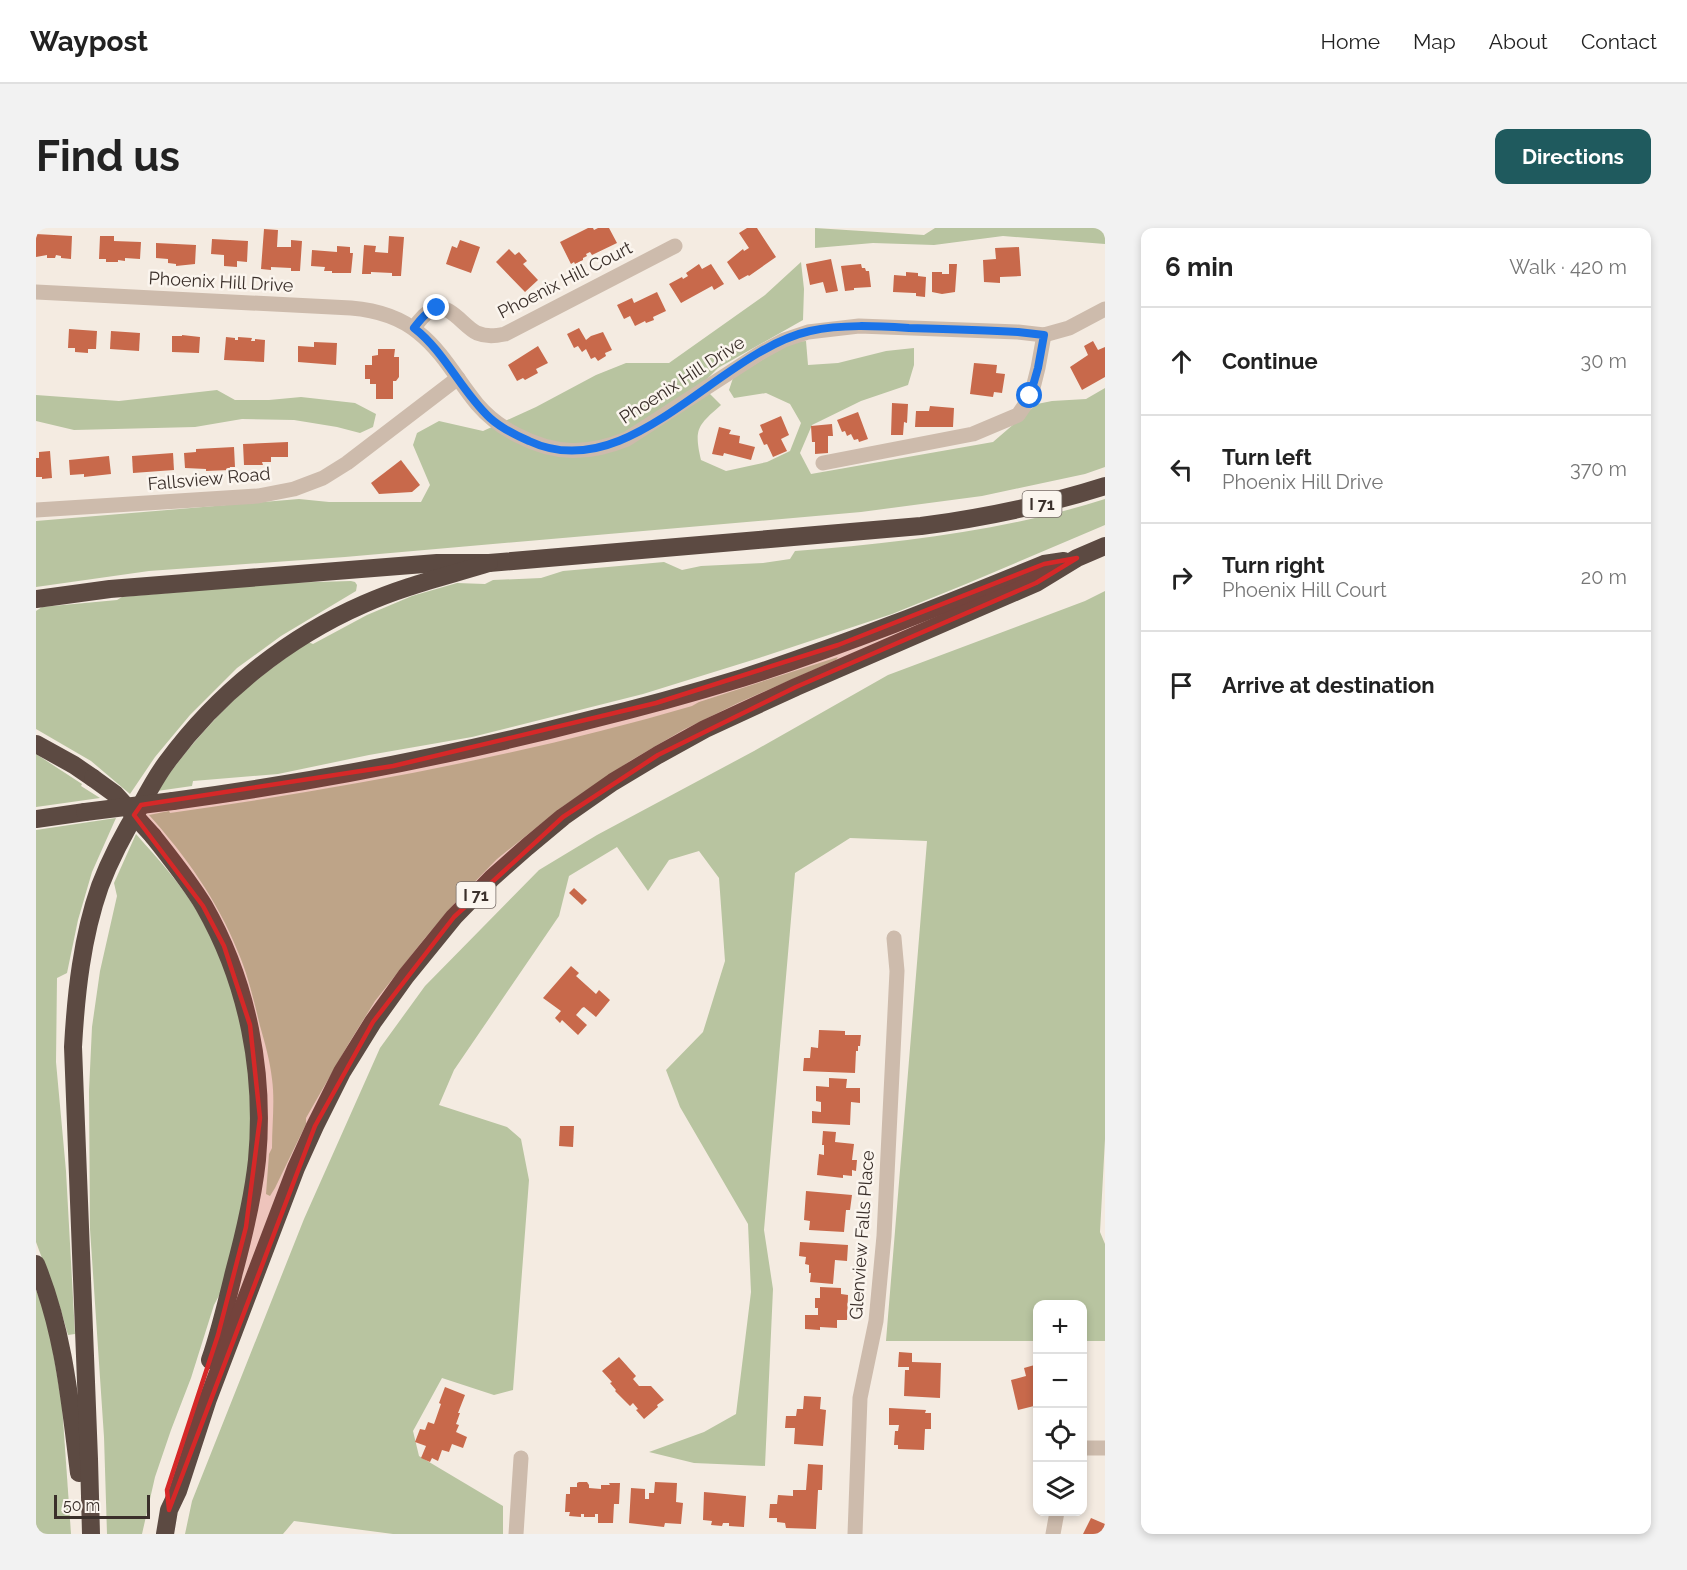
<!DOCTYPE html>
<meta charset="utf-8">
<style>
:root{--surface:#fff;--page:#f2f2f2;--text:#222;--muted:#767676;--line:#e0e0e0;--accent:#1f5a5e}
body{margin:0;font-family:Raleway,sans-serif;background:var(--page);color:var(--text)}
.controls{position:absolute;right:18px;bottom:18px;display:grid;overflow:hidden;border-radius:12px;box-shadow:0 3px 9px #0003}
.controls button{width:54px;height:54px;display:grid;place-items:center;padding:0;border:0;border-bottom:2px solid var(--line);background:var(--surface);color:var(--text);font:30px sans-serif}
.scale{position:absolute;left:18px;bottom:15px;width:96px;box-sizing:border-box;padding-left:6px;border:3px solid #3b302b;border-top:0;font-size:16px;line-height:21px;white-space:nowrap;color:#3b302b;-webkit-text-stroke:4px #fbf5ee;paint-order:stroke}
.stop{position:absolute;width:18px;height:18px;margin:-14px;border:4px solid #1a73e8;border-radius:50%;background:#fff}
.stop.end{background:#1a73e8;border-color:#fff;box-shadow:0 2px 6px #0008}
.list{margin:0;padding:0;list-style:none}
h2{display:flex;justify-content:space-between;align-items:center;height:78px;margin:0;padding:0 24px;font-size:26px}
h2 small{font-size:20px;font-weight:400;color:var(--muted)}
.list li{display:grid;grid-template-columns:39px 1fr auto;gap:18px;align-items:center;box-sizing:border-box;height:108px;padding:0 24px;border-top:2px solid var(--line)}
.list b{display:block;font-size:22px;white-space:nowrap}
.list p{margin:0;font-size:20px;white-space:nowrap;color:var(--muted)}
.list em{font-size:20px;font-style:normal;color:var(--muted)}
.icon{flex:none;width:33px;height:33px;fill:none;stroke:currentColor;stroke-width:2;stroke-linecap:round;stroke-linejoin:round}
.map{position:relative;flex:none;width:1069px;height:1306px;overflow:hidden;border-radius:12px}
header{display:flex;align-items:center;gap:36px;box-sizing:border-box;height:84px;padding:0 30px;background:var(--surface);border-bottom:2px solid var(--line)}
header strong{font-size:28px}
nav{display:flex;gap:33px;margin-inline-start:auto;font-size:21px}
.intro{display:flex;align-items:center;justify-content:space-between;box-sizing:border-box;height:144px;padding:0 36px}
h1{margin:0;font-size:42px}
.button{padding:15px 27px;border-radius:12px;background:var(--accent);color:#fff;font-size:21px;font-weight:700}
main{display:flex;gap:36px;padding:0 36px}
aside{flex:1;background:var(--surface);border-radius:12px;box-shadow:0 3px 9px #0003}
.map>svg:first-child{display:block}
</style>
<header>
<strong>Waypost</strong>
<nav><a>Home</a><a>Map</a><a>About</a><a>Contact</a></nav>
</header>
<div class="intro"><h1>Find us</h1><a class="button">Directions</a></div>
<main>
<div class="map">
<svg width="1069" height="1306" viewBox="0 0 1069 1306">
<rect width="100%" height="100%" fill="#f4ebe1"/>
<g fill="#b8c4a0">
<polygon points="779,0 888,7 899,0 1069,0 1069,16 967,8 898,17 837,15 779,20"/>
<path d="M765,34L768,61L767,92L682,140L665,157L685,177C661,198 658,201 665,232L690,243L731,234L754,223L765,195L754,176L730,165L698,170L693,162L697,150L755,114L770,113L772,137L802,135L850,123L878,120V137L872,157L825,173L776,197L764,225L775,246L957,214L1001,176L1016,173L1050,171L1069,160V239L1049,246L946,268L825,284L309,329L113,343L0,359V293L263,271L293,274H385L394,257L377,217L381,205L403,193L447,203L500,179L560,147L590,135H633L729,67Z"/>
<polygon points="181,162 199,172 233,172 265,169 319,175 340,186 337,199 324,205 301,199 258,192 206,191 159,199 38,202 0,193 0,167 83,173"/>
<path d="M1069,271V297L930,356L856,386L723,430L607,466L436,509L333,527L242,546L157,553L156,558L121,563C143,531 168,501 196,474C219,451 246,433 272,414L277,416L331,387L376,368L421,355L449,356L457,352L505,350L527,343L628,334L646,342L665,338L727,335L754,331L759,323C864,315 968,303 1069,271Z"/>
<polygon points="315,353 319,354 321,357 320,363 245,408 201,440 154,487 119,529 94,566 55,533 0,501 0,383 6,379 81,372 86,369 244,355"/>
<polygon points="1069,363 1069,911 1064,1004 1069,1016 1069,1113 1047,1113 1046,1076 1002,1076 1001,1113 850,1113 891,613 814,610 759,645 728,1002 737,1061 729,1238 658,1235 613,1224 668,1204 700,1186 715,1064 712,996 644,879 630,842 667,804 689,733 683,650 663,623 633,632 612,663 581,619 533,648 523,688 418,842 403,877 471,899 485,911 493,952 477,1162 458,1167 406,1150 377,1203 383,1228 467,1278 467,1306 357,1306 258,1293 247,1306 149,1306 156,1273 268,991 344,820 389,758 503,642 561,607 718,523 852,447 1049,373"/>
<path d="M802,429L800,432L702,475L647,502L594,533L526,579L461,631L424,669L389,710L339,773L313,815L270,890V896L239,960L234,968L230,966L233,926L236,920C236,897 239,873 236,851C234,833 229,815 224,798C218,773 212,747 202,724C182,673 149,627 113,587L133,583L134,585C310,560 485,528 656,478L663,474Z"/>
<polygon points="0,526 46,556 45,558 64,570 0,579"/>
<polygon points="80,590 56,644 42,692 31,745 21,750 20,834 30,943 39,1106 32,1107 24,1079 0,1014 0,602"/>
<path d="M100,606C122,631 145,656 162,685C207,762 226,867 210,955C204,991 194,1027 186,1062L178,1077L155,1150L135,1202L119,1249L106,1306H71L68,1209L54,1001L53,863L56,799L64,743L81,668L78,655Z"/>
<polygon points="0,1062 11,1088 26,1177 35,1306 0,1306"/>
</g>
<g fill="#c8694b">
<polygon points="552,0 557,0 558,2 562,0 573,0 581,15 556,27 554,24 550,26 551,28 547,30 547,32 539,36 538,34 535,36 524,14"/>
<polygon points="711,0 721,0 740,29 713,48 712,47 703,52 691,34 707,21 708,23 713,20 703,5"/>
<polygon points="228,1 242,2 241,19 255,19 255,12 266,13 264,43 255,43 255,40 235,39 235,42 225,41"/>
<polygon points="0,6 36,8 35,31 25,30 25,28 20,27 19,30 11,30 11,27 0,29"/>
<polygon points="64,8 78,8 78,13 105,14 104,31 89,30 89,33 82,32 82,34 70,34 70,31 63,31"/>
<polygon points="353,8 368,9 365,48 356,48 356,45 335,44 335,46 326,46 328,17 340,18 339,24 352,25"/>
<polygon points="176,11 212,13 211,34 201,33 201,39 188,38 188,27 175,26"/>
<polygon points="424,12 444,19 435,45 410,36 416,18 421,20"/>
<polygon points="120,15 160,17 159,36 140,38 140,36 132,35 132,31 120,30"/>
<polygon points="301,18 314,19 314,25 317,25 315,45 296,45 296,43 288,43 289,39 275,38 276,22 301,24"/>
<polygon points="983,19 985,48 964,49 964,55 948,54 947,32 960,31 959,20"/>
<polygon points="473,21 479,27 483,24 491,33 487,36 502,52 489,64 460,34"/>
<polygon points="795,31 802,63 790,65 787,54 774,57 770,36"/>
<polygon points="663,36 666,41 675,36 688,56 678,62 676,58 645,75 633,56 646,49 647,51 652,48 650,45"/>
<polygon points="825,36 826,40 829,40 830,43 833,43 835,59 818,60 818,62 809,63 805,38"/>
<polygon points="913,36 921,36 919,64 906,66 896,64 896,44 906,44 906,46 913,46"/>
<polygon points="870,44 882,45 882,48 890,49 889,69 880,68 880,65 878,65 857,64 858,47 870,48"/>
<polygon points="621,64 630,83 617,89 618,92 610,95 609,93 599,98 594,88 588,91 581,77 596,70 598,75"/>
<polygon points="543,100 550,112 555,108 567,104 576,122 569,125 570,128 562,133 559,129 555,131 550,121 546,124 542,118 538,120 531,106"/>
<polygon points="33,101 61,103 60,121 52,121 52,125 39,124 39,120 32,120"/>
<polygon points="75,103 104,105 103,123 74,121"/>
<polygon points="146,107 164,109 163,125 136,124 136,108 146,108"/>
<polygon points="190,109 199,110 199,112 202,112 202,109 216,110 215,113 219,113 219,111 229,112 228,134 188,132"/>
<polygon points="1057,113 1062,122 1069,119 1069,149 1046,162 1034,139 1052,127 1048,118"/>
<polygon points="278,114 301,115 300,137 262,134 262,118 278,119"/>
<polygon points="502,118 512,135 500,141 502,145 489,152 487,150 481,153 472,137"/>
<polygon points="342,121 359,121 358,129 363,129 363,149 360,153 357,153 357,171 340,171 340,156 334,156 334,151 329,151 329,137 336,137 336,128 342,127"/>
<polygon points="938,135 961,137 960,145 969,146 966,165 958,164 957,169 934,166"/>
<polygon points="856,175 872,176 871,195 868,194 867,207 855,207"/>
<polygon points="894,178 918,180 917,199 879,199 880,183 893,183"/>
<polygon points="822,184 832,211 823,214 822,211 818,212 815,206 811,208 809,203 806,204 801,192"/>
<polygon points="745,188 753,207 745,211 751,223 737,229 731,216 728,217 723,206 727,204 724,197"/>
<polygon points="796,196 797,208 792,208 792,225 779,226 779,214 776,214 775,198"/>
<polygon points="683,199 695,202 693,206 704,208 703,215 719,219 715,232 688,225 687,228 676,226"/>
<polygon points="252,214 252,229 235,229 235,234 226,234 227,237 208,237 207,216"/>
<polygon points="198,219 199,239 194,239 194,242 170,243 170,241 149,240 148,225 160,224 160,221"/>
<polygon points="14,223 16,250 6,251 6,249 0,249 0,230 3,230 3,224"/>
<polygon points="137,225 138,242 97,245 96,228"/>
<polygon points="73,228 75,246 48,249 48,246 34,247 33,232"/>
<polygon points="365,232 384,257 376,264 343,266 335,255"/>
<polygon points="538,660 551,672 546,677 533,665"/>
<polygon points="535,738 543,745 540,748 560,766 563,762 574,772 560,789 548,779 546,780 540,787 551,797 542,807 526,792 524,795 519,790 525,783 507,770"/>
<polygon points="783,802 809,803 809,807 825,807 824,818 822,818 822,823 820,823 819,845 767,843 768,830 774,830 775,819 782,820"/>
<polygon points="793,850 811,851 810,860 824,860 824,875 815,874 814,897 776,895 776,883 785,884 785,874 780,873 780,858 793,859"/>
<polygon points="524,898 538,898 537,919 523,918"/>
<polygon points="787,903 800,904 799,914 818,916 816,932 821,932 820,943 816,942 816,948 807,947 807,950 781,947 783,926 788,927 788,917 786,917"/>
<polygon points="770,963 816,967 814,982 810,982 808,1004 773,1002 774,993 768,992"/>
<polygon points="764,1014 812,1017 811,1033 799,1032 797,1056 774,1054 775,1045 773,1045 773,1037 769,1036 770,1029 763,1028"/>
<polygon points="784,1059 805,1060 805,1066 812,1067 811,1092 801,1092 801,1100 784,1099 784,1102 769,1101 769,1087 782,1087 782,1080 779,1080 779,1070 784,1070"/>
<polygon points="863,1124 876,1125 876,1134 905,1135 904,1170 868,1168 869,1142 873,1142 873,1139 862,1139"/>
<polygon points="583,1129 600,1148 597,1151 603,1158 615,1158 628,1172 621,1177 622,1179 608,1191 600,1182 602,1181 597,1175 594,1178 579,1163 580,1162 574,1155 576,1154 566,1143"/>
<polygon points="1002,1136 1002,1177 982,1182 975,1152 990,1148 988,1140"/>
<polygon points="409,1159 429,1167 422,1185 424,1185 420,1196 423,1197 420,1204 431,1209 427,1220 416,1216 413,1224 406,1222 402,1233 396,1230 394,1234 385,1230 390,1218 379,1214 384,1201 389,1202 392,1194 398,1196 405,1176 403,1175"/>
<polygon points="768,1168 785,1169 784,1181 790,1182 787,1218 758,1216 759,1200 749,1200 750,1188 760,1188 761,1181 767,1181"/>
<polygon points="853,1180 890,1182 889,1185 895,1185 895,1201 889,1201 888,1222 862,1221 862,1217 858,1217 859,1203 862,1203 863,1197 853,1197"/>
<polygon points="772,1236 787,1237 786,1262 782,1262 780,1301 750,1300 749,1295 741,1294 741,1290 733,1290 734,1276 741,1276 742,1267 757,1268 757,1262 770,1262"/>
<polygon points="543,1254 551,1254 553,1257 553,1260 565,1261 565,1257 574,1257 573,1255 584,1255 583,1276 578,1276 577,1295 562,1295 562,1286 559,1286 559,1289 548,1289 548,1286 545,1286 545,1289 533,1288 534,1284 529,1284 530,1266 534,1266 534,1259 541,1259 541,1255"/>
<polygon points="619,1254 641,1255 640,1274 647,1275 645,1296 629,1295 628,1299 593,1295 595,1260 609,1261 609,1271 613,1271 613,1265 618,1265"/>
<polygon points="668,1264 710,1268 708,1299 693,1298 693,1295 687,1295 686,1298 675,1297 676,1293 667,1292"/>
<polygon points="1055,1290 1069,1296 1069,1306 1047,1306"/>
</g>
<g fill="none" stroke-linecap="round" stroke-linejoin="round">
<g stroke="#cdbbac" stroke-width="15">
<path d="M0,64L315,80C339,82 364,89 383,105C407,124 422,153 441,176C453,190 465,199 481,207C519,227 552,227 591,211L724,125L748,112L772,104L823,98L982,104L1008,107L1033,100L1069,81"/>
<path d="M377,100C383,94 389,84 398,81C414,75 428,99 441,105C451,109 459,108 469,106L639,18"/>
<polyline points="787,235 937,206 982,187 995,168 1002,140 1008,107"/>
<polyline points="0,282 222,268 258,261 287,250 311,235 422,150"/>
<polyline points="1046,1220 1069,1220"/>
<polyline points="480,1306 485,1230"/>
<polyline points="819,1306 824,1170 840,1093 848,1008 861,743 858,710"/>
<polyline points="1017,1306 1021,1284"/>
</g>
<g stroke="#5c4a42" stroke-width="18">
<path d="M0,371L74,361L401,335H453L885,298C947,290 1009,277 1069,258"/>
<polyline points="0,516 38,537 57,550"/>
<path d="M137,573C279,554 418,527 557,491C607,479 657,465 706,450C808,417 908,377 1008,336L1028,333"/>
<polyline points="0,591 49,584"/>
<path d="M117,608C135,631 153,653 168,678C212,755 229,845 221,932C217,970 208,1007 198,1044C191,1073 184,1103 174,1132"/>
<path d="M0,1036C28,1104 34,1174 43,1245"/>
<path d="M55,1306L53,1231L37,819C40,765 46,709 64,658C75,629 89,603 105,577C113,562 121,547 131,534C181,466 250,410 328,376C368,358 411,348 453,335"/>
<polyline points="129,1306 133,1282 142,1263 172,1171 260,940 279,898 306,844 337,794 370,748 418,689 456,650 491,619 527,589 577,554 622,527 669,501 760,459 1000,355 1041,330 1069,318"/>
</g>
<g stroke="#5c4a42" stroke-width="18">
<polyline points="57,550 79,566 117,608"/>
<polyline points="49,584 137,573"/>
</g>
</g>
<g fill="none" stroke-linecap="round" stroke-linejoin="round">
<path stroke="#1a73e8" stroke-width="8" d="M401,80C391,83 384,92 378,100C409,124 425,163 454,190C465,200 479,207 493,213C593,260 683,123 774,103C806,96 840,98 873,100C910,101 946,102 982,104L1008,107L1002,140L994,168"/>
</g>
<path fill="#d62828" fill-opacity="0.2" stroke="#d62828" stroke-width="4.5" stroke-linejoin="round" d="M1041,330L1000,355L760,459L622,527L527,589L418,689L337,794L279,898L133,1282L131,1262L182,1107L210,999L224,890L214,797L188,718L167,678L98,587L105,577L357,538L620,475L802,417L1008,336Z"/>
<g text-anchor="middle" stroke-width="5" stroke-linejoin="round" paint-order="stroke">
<g fill="#fbf5ee" stroke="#756b66" stroke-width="1.5">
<rect x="986.5" y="263" width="39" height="26" rx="4.5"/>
<rect x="420.5" y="654" width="39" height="26" rx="4.5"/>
</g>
<g font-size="16" font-weight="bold" fill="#3b302b">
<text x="1006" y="282">I 71</text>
<text x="440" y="673">I 71</text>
</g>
<g font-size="18" fill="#3b302b" stroke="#fbf5ee">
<text transform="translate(529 52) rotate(-27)" y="6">Phoenix Hill Court</text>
<text transform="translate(185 54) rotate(3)" y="6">Phoenix Hill Drive</text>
<text transform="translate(646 152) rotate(-33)" y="6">Phoenix Hill Drive</text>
<text transform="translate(173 251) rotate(-5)" y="6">Fallsview Road</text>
<text transform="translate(826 1007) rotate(-86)" y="6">Glenview Falls Place</text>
</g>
</g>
</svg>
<div class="controls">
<button>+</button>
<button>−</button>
<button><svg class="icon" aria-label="locate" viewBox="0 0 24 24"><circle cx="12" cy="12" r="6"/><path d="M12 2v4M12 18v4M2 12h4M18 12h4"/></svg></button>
<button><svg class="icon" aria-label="layers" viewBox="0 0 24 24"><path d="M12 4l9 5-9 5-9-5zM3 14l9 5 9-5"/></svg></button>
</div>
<div class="scale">50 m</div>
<div class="stop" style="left:994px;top:168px"></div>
<div class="stop end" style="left:401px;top:80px"></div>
</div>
<aside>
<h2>6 min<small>Walk · 420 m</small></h2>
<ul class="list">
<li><svg class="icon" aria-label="ahead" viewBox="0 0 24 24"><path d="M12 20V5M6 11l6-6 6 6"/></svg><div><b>Continue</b></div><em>30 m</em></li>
<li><svg class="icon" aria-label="left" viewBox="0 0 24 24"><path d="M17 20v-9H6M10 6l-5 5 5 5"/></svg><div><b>Turn left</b><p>Phoenix Hill Drive</p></div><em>370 m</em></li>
<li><svg class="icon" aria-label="right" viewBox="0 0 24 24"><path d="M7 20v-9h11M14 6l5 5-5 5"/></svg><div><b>Turn right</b><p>Phoenix Hill Court</p></div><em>20 m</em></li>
<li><svg class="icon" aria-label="arrive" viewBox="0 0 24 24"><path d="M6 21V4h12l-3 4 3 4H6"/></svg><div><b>Arrive at destination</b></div></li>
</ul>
</aside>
</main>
